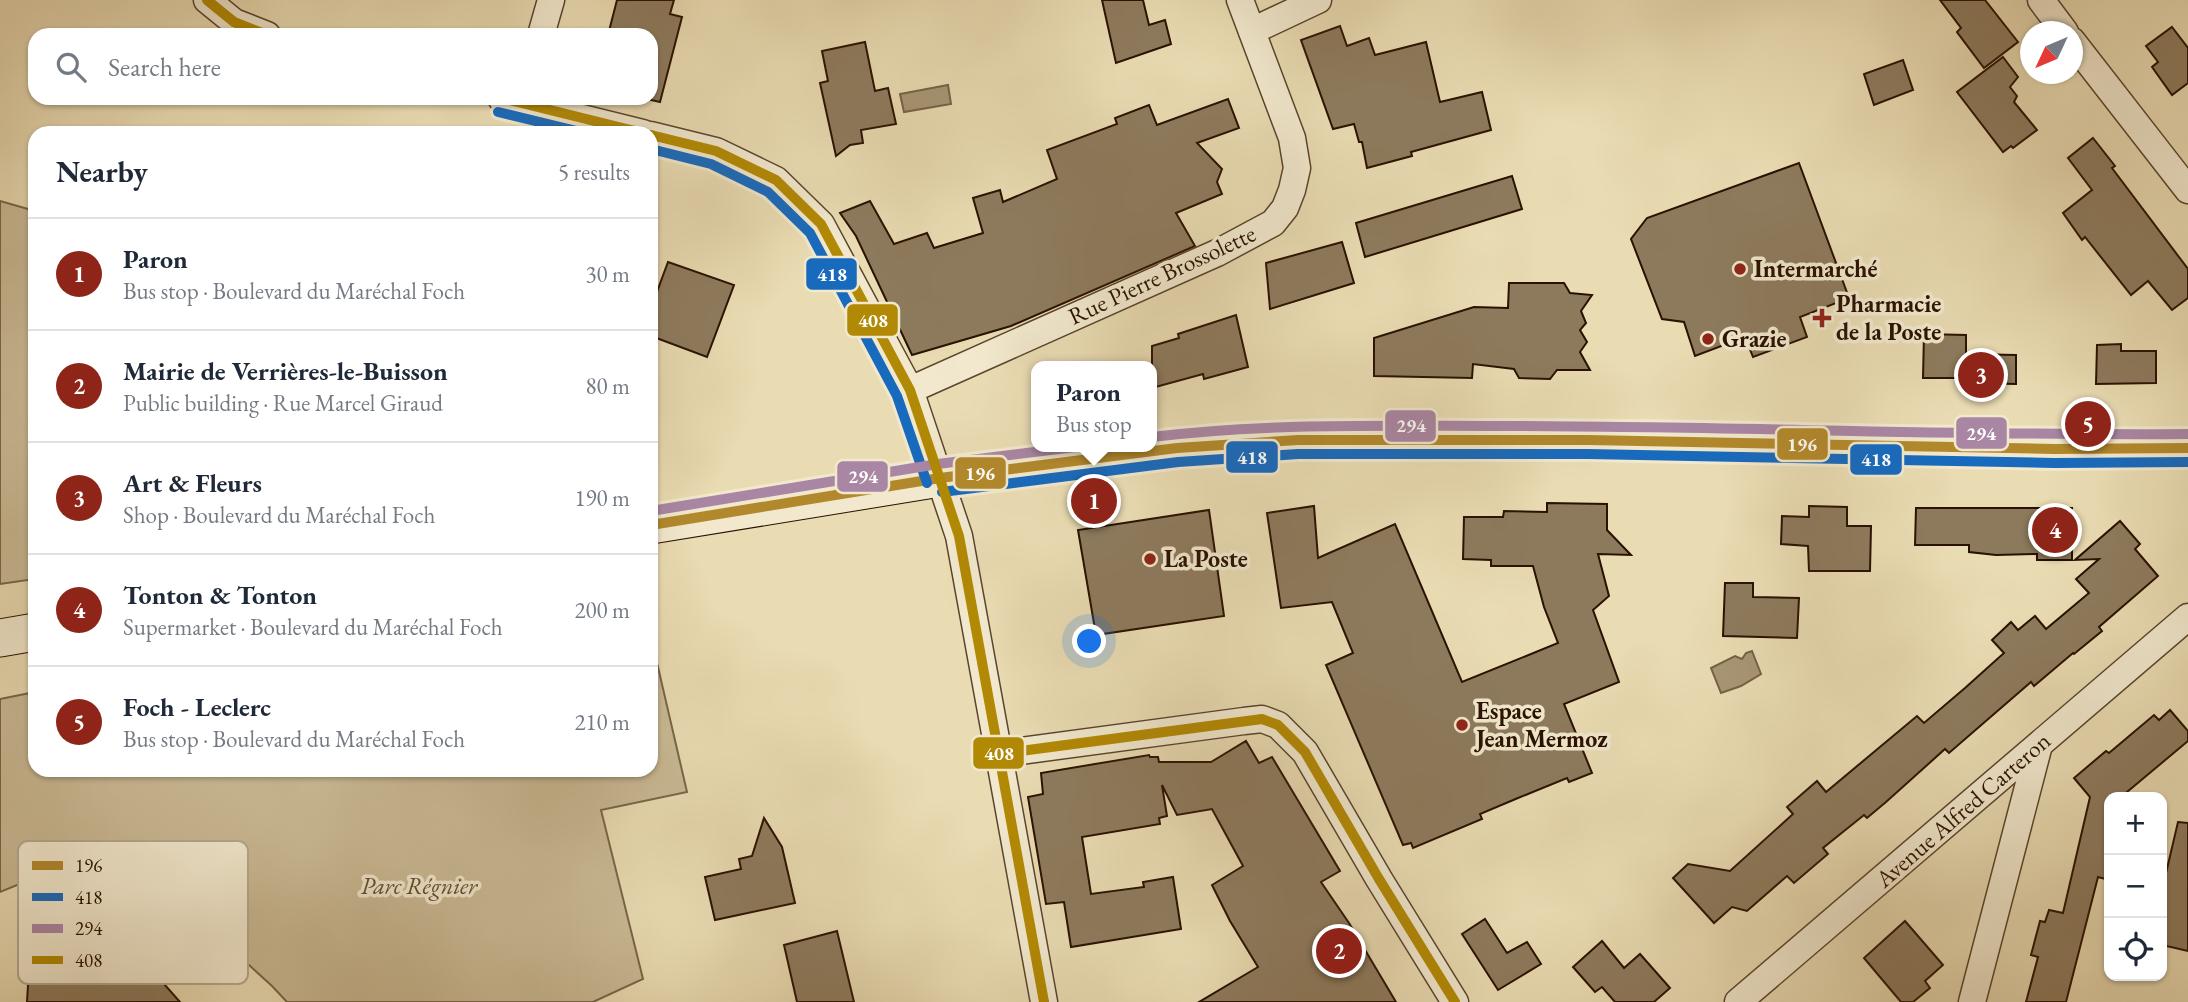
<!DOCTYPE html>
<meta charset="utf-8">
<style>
:root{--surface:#fff;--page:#f2f2f3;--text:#1f2937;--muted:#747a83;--line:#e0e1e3;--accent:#8f2418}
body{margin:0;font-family:"EB Garamond",serif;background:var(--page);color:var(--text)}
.controls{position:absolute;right:21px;bottom:21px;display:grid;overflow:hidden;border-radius:14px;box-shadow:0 2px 5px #0004}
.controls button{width:63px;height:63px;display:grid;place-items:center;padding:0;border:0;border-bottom:2px solid var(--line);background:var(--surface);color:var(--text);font:35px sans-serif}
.compass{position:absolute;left:2020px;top:21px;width:63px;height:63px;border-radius:50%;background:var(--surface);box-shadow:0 2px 5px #0004;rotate:226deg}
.you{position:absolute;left:1090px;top:642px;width:24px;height:24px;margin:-18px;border:5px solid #fff;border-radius:50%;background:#1a73e8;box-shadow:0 0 0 10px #1a73e833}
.badge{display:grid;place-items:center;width:46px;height:46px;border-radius:50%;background:var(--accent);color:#fff;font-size:23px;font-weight:700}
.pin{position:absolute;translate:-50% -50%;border:4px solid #fff;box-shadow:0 2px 7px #0006}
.popup{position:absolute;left:1031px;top:361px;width:126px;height:91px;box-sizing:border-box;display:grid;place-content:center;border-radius:14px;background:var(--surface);filter:drop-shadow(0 2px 5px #0005);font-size:23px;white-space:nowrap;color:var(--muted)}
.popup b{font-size:26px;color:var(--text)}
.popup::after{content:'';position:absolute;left:50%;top:100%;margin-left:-14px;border:14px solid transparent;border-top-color:var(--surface)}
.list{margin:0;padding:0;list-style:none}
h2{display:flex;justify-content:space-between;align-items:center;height:91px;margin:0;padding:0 28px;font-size:30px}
h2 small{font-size:23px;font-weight:400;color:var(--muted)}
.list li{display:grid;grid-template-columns:46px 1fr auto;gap:21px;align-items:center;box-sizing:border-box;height:112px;padding:0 28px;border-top:2px solid var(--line)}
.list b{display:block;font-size:26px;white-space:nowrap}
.list p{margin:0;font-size:23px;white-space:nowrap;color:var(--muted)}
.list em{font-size:23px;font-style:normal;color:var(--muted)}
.icon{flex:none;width:38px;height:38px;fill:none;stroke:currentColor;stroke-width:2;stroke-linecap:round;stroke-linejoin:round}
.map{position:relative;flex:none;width:2188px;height:1002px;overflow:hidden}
.search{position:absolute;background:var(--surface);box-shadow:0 2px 5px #0004;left:28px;top:28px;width:630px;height:77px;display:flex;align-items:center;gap:18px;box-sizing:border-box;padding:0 24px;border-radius:21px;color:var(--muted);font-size:26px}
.panel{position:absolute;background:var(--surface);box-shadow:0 2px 5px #0004;left:28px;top:126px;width:630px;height:651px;border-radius:21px}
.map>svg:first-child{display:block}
</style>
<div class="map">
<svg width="2188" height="1002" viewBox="0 0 2188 1002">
<rect width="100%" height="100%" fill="#e9dbb2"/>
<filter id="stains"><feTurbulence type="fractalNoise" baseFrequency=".00286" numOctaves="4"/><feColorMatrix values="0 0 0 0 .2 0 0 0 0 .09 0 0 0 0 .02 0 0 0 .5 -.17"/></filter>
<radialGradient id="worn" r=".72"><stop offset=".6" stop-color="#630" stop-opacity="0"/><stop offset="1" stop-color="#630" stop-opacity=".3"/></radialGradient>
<g fill="#c9b994" stroke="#7a654a" stroke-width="2">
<polygon points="0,201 35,211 35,579 0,584"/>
<polygon points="651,637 687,792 601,810 643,979 593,1002 287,1002 272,986 191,912 108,890 17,885 0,892 0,699 35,692 35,770 651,770"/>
</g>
<g fill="#a89675" stroke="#766146" stroke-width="2">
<polygon points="948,85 951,104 904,112 900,94"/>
<polygon points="1752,651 1761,674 1741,686 1721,693 1711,668 1735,656 1742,659 1746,653"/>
</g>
<g fill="#8d7a5d" stroke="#2a1100" stroke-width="2">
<polygon points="617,0 674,0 670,14 682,17 660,102 651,100 651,35 608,35"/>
<polygon points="1102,0 1143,0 1149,25 1165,20 1171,44 1116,63"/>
<polygon points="1940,0 1985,0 2018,42 1984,68 1957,32 1961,28"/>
<polygon points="1340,26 1347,46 1369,38 1375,55 1426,42 1440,102 1482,92 1491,130 1411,152 1412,156 1367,168 1362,142 1359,142 1354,124 1333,129 1301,40"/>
<polygon points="2172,27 2188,48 2188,83 2172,95 2152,67 2158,62 2146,46"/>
<polygon points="865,42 875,91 888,88 896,124 861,130 863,143 850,145 836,156 820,83 828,81 822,51"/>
<polygon points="2003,57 2018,77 2010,87 2017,96 2014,102 2037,130 2013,148 2011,146 2003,152 1957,92"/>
<polygon points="1903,60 1913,90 1874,105 1864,74"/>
<polygon points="1228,99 1239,128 1197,143 1222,169 1217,182 1222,194 1176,213 1195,246 1011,326 912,355 856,236 840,213 870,201 894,244 927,233 934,248 983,233 973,198 1000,190 1003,202 1057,179 1047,150 1117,124 1115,118 1149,105 1157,125"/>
<polygon points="2093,138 2115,166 2112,168 2188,269 2188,298 2172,310 2148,281 2131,295 2085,237 2082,240 2063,213 2092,190 2068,158"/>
<polygon points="1799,163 1849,298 1800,317 1807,337 1753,357 1745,337 1695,356 1684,322 1662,319 1631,239 1647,218"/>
<polygon points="1512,176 1522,209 1365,257 1356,223"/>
<polygon points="1342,242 1354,283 1270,309 1266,263"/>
<polygon points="668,262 734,285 707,357 651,336 651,308"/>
<polygon points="1509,283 1564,283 1570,293 1592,295 1581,311 1586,323 1580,330 1587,342 1580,352 1590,370 1557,370 1550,379 1519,378 1514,369 1473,364 1472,378 1374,376 1374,338 1474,307 1508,308"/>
<polygon points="1236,315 1248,367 1204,379 1203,374 1152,388 1152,346 1179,338 1178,334"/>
<polygon points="1924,334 1966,335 1966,378 1923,378"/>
<polygon points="2121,344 2121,351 2156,351 2156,383 2096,384 2097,345"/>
<polygon points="1967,354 2016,355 2016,384 1966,383"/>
<polygon points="1547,503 1607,504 1607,530 1631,555 1598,554 1609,596 1593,610 1619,682 1564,704 1592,773 1569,782 1567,778 1518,798 1480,814 1482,819 1413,848 1411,843 1403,845 1326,665 1353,653 1332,602 1281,608 1267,513 1314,506 1318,558 1395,524 1462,682 1558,643 1544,607 1533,566 1491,566 1491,560 1463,559 1464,517 1503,517 1504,511 1547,512"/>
<polygon points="1809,506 1847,507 1847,526 1871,526 1870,571 1809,571 1808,546 1781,544 1782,516 1809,517"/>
<polygon points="1916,508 2072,508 2072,560 2037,560 2037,554 1996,555 1969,552 1969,545 1915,545"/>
<polygon points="1209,510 1224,616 1096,635 1078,530"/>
<polygon points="2120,521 2140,544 2135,549 2158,576 2099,627 2102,631 2074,654 2073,653 2034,686 2031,682 1949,753 1945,749 1886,802 1867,818 1864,815 1823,848 1828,854 1794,883 1787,876 1747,911 1732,907 1714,923 1673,878 1688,864 1730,871 1793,814 1787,807 1817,781 1826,792 1917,716 1924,723 1965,688 2004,653 1992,640 2011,622 2018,630 2035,616 2046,629 2089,593 2076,579 2099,559 2075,560"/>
<polygon points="1725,583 1753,583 1753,597 1799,598 1797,638 1723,636"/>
<polygon points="2170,710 2188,731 2188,741 2121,797 2109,797 2109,880 2098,877 2066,1002 2026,1002 2038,957 2031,955 2040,921 2045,922 2049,910 2063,913 2090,797 2074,778 2106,751 2109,753 2154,715 2159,720"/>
<polygon points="1246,741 1259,763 1272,757 1340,871 1321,882 1349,923 1396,1002 1199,1002 1258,967 1230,921 1212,885 1243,866 1212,809 1177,815 1162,785 1167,816 1159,818 1160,824 1082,837 1091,894 1144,887 1143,882 1173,877 1181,929 1071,947 1064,902 1046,904 1028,797 1043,794 1041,773 1149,755 1150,757 1158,757 1159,762 1211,762"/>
<polygon points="764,818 782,847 795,903 715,920 705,877 741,869 739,859 752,856"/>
<polygon points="2178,822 2188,823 2188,951 2162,945 2162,890"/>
<polygon points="1485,919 1507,953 1527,942 1541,964 1498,990 1462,934"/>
<polygon points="1905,921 1943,965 1925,981 1930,988 1913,1002 1901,1002 1864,958"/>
<polygon points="837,931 854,1002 797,1002 784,945"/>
<polygon points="1602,941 1624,968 1640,954 1670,988 1654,1002 1615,1002 1602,987 1595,992 1573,967"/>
<polygon points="65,964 95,966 100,972 157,976 180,1002 27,1002 29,968 58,969"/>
</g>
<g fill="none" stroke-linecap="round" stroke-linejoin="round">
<defs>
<g id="street">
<polyline points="207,0 234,22 267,35"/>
<polyline points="2041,0 2065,32"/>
<polyline points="1252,31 1318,0"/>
<polyline points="541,35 551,0"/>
<polyline points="2072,41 2188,190"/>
<polyline points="501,98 643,133"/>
<polyline points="651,135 716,151 776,180 821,224 910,390 959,536 1044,1002"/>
<polyline points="910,390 1217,253 1273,223 1285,208 1292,190 1297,168 1292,138 1240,0"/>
<polyline points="998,754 1244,721 1262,719 1278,725 1305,752 1379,879 1455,1002"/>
<polyline points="1738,1002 2188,617"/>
<polyline points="1972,1002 2039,745"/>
</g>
<g id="secondary">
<polyline points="651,525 940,478 1177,448 1298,440 1588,440 2054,449 2188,448"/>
<polyline points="0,638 35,632"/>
</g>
</defs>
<use href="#street" stroke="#5a442c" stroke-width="29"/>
<use href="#secondary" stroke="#2a1100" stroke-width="39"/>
<use href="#street" stroke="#f1e8cd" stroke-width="26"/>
<use href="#secondary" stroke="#f1e8cd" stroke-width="37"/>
<defs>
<polyline id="bus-1" points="651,525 940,478 1177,448 1298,440 1588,440 2054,449 2188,448"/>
<g id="bus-2">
<polyline points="498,112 585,133"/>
<polyline points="651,149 711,164 768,192 810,233 897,396 927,483"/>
<polyline points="942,492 1178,462 1298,454 1588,454 2054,463 2188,462"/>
</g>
<g id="bus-3">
<path d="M1152,437C1266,423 1381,426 1495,426C1726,426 1957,436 2188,434"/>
<polyline points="651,511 938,464 1075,447"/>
</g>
<g id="bus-4">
<polyline points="207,0 234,22 267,35"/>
<polyline points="501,98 643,133"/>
<polyline points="651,135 716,151 776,180 821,224 910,390 959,536 1044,1002"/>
<polyline points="998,754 1262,719 1278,725 1305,752 1379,879 1455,1002"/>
</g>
</defs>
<use href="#bus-1" stroke="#f1e8cd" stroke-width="16"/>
<use href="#bus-2" stroke="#f1e8cd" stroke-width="16"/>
<use href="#bus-3" stroke="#f1e8cd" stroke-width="16"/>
<use href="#bus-4" stroke="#f1e8cd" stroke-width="16"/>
<use href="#bus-1" stroke="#b2882c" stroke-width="10"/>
<use href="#bus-2" stroke="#186abd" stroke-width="10"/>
<use href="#bus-3" stroke="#a986a4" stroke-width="10"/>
<use href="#bus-4" stroke="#b28904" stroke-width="10"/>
</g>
<g fill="#8f2418" stroke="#f1e8cd" stroke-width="2.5">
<circle cx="1740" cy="269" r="7"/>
<path d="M1818.5 307.5h7v7h7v7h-7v7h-7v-7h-7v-7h7z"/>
<circle cx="1708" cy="339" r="7"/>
<circle cx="1150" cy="559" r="7"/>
<circle cx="1462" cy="725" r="7"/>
</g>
<g text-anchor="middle" stroke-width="7" stroke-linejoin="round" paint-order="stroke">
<g font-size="24" font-weight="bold" fill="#2a1100" stroke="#f1e8cd" text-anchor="start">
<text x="1754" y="277">Intermarché</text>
<text x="1836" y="312">Pharmacie<tspan x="1836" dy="28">de la Poste</tspan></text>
<text x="1722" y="347">Grazie</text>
<text x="1164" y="567">La Poste</text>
<text x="1476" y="719">Espace<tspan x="1476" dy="28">Jean Mermoz</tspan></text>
</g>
<g font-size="24" fill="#2a1100" stroke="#f1e8cd">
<text transform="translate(1162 275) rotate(-25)" y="8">Rue Pierre Brossolette</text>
<text transform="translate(1963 810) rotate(-41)" y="8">Avenue Alfred Carteron</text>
</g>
<g font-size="24" font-style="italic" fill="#624c34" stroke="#f1e8cd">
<text x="419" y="894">Parc Régnier</text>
</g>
</g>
<rect x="18" y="841" width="230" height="143" rx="10" fill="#f1e8cd" stroke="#b5a890" stroke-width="2"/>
<rect x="32" y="861" width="31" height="9" fill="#b2882c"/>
<rect x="32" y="893" width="31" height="8" fill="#186abd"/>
<rect x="32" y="924" width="31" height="9" fill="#a986a4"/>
<rect x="32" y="956" width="31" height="8" fill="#b28904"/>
<g font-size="19" fill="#2a1100">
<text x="75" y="872">196</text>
<text x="75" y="904">418</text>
<text x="75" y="935">294</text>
<text x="75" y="967">408</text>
</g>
<g stroke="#f1e8cd" stroke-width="2.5">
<rect x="805" y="257" width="53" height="34" rx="7" fill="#186abd"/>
<rect x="846" y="303" width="53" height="34" rx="7" fill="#b28904"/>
<rect x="1384" y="409" width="53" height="34" rx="7" fill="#a986a4"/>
<rect x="1955" y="416" width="53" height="34" rx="7" fill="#a986a4"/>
<rect x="1776" y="427" width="53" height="34" rx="7" fill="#b2882c"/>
<rect x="1225" y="440" width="54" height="34" rx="7" fill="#186abd"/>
<rect x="1849" y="443" width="54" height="33" rx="7" fill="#186abd"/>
<rect x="954" y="456" width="53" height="34" rx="7" fill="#b2882c"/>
<rect x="836" y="460" width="53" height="33" rx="7" fill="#a986a4"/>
<rect x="972" y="736" width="53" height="34" rx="7" fill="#b28904"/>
</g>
<g font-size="19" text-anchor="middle" font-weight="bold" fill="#fff">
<text x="832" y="281">418</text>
<text x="873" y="327">408</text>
<text x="1411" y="432">294</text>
<text x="1981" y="440">294</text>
<text x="1802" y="451">196</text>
<text x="1252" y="464">418</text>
<text x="1876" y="466">418</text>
<text x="980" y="480">196</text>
<text x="863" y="483">294</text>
<text x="999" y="760">408</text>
</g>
<rect width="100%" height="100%" filter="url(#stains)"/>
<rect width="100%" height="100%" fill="url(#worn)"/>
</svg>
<div class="controls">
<button>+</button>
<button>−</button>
<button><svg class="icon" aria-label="locate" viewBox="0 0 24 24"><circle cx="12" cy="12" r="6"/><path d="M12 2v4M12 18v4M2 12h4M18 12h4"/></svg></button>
</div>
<svg class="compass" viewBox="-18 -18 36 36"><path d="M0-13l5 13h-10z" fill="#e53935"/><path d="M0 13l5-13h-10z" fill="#747a83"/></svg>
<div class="you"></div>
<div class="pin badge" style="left:1094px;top:501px">1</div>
<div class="popup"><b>Paron</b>Bus stop</div>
<div class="pin badge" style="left:1339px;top:951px">2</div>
<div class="pin badge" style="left:1981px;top:375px">3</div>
<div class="pin badge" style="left:2055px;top:530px">4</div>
<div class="pin badge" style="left:2088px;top:424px">5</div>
<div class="search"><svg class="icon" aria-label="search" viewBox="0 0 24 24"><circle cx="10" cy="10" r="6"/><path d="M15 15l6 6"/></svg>Search here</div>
<section class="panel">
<h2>Nearby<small>5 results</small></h2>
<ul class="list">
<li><span class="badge">1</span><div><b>Paron</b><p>Bus stop · Boulevard du Maréchal Foch</p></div><em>30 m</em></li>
<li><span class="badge">2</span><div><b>Mairie de Verrières-le-Buisson</b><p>Public building · Rue Marcel Giraud</p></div><em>80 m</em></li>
<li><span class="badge">3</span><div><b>Art &amp; Fleurs</b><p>Shop · Boulevard du Maréchal Foch</p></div><em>190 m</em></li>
<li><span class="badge">4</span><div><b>Tonton &amp; Tonton</b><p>Supermarket · Boulevard du Maréchal Foch</p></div><em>200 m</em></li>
<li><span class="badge">5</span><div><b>Foch - Leclerc</b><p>Bus stop · Boulevard du Maréchal Foch</p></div><em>210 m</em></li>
</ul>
</section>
</div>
